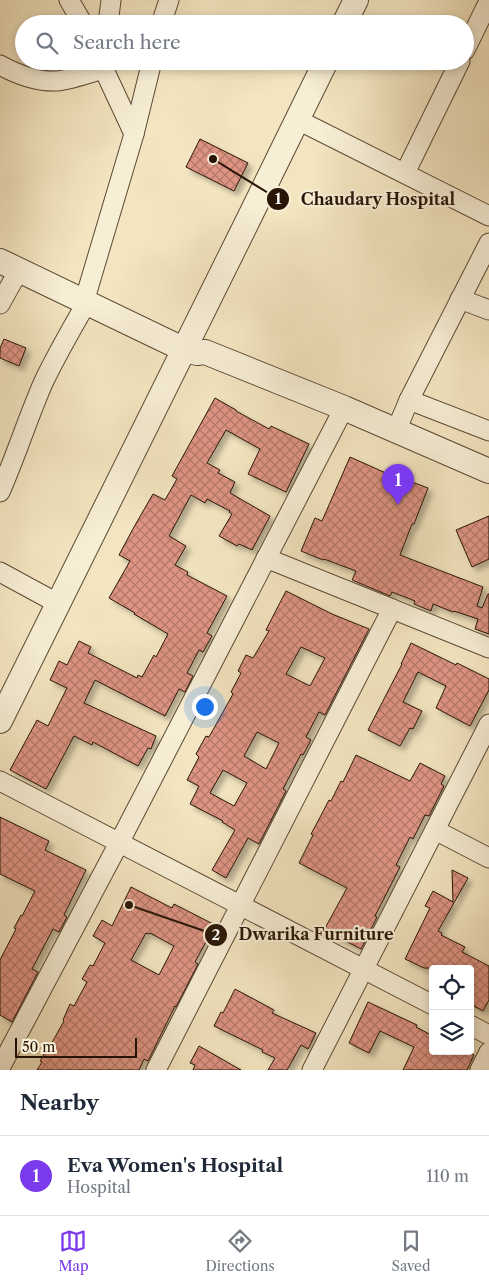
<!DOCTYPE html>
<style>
:root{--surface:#fff;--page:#f2f2f3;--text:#1f2937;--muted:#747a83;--line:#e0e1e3;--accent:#7c3aed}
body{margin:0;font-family:"Libre Caslon Text",serif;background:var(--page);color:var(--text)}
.controls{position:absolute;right:15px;bottom:15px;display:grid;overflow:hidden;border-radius:5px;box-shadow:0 2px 8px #0003}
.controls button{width:45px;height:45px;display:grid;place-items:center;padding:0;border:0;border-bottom:1px solid var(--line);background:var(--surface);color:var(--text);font:25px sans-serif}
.scale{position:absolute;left:15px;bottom:12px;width:122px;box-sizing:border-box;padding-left:5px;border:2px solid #291506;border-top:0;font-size:14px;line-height:18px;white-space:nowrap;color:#291506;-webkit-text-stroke:4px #f7eed6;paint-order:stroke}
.you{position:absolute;left:204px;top:706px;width:18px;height:18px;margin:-12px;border:4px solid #fff;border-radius:50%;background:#1a73e8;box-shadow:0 0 0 8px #1a73e833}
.badge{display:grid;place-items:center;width:32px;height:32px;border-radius:50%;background:var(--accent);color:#fff;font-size:16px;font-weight:700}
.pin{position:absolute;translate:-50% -41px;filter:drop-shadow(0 1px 2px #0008)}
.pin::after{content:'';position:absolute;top:26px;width:18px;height:15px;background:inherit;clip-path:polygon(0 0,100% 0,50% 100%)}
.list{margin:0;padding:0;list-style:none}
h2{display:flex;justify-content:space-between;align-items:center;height:65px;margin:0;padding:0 20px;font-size:21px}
h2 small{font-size:16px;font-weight:400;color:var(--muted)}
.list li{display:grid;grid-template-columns:32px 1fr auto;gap:15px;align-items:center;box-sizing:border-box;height:80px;padding:0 20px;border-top:1px solid var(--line)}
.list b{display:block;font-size:19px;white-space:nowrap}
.list p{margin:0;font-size:16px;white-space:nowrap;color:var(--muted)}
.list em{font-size:16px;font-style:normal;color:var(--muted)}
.icon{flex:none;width:28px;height:28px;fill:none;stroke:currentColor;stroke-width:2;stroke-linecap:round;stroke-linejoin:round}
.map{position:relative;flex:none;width:489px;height:1070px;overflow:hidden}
.search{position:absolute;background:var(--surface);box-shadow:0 2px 8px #0003;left:15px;right:15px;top:15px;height:55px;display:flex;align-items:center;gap:12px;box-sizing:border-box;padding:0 18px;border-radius:28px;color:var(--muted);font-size:19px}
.sheet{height:145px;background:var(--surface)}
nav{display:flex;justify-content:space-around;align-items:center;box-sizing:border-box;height:70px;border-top:1px solid var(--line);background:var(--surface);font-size:14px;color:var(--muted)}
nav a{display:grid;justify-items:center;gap:2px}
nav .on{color:var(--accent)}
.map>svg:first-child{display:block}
</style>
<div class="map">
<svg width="489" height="1070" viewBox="0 0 489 1070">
<defs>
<pattern id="building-cross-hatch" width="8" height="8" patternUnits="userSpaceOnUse" patternTransform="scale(1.25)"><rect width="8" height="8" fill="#de9483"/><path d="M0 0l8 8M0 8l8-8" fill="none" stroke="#b47869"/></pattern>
<filter id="shadow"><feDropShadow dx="4.5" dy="4.5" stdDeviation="2.5" flood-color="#0004"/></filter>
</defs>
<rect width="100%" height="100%" fill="#f3e5c0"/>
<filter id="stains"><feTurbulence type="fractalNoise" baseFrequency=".004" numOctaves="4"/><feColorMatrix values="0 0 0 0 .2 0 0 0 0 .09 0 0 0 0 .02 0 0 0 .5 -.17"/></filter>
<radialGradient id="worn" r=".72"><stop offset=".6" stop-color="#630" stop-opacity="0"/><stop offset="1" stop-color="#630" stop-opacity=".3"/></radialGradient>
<g fill="url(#building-cross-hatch)" stroke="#291506" fill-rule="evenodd" filter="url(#shadow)">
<polygon points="200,139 248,163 234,191 186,167"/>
<polygon points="4,339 26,348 19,366 0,358 0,348"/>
<polygon points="215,398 236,410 236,411 269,429 271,426 309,444 286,492 248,474 260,449 226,430 207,463 220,470 218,473 235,482 230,493 270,516 252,550 239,544 237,546 219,536 232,514 229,512 230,511 207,499 205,503 191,495 169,536 186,546 175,565 188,572 187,575 227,596 207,633 212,636 203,652 199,650 187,673 193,676 185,692 179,689 165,716 95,680 84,703 156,736 151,749 148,748 138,766 93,742 92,745 74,736 46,789 10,770 37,720 48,726 67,688 50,680 59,661 67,665 79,641 91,647 88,653 137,678 138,675 142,677 154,655 156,657 168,634 134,614 135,613 109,598 130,561 119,555 134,527 153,494 165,500 177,479 172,476"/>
<polygon points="350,457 388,474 388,473 428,488 414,524 412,524 400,555 483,587 477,606 482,608 488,594 489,594 489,634 475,629 478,619 454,611 453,612 433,604 431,611 414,604 415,601 392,592 390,596 352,580 356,571 324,559 323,560 301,551 315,518 322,521"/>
<polygon points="489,516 489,559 472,567 456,530"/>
<path d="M286,591L332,614L369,629L325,715L319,712L306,737L311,740L303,755L301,754L283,789L286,791L259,844L248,838L226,878L212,870L235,830L222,822L223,821L190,804L199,786L187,780L199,757L196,754L206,736L209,737L233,694L231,692L241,673L238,671L246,655L253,658L269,631L266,630L269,624ZM301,647L325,658L310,686L286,674ZM257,732L279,743L266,769L244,756ZM223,770L247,783L234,806L210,793Z"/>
<polygon points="411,643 456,665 457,663 489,679 489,690 470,726 436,708 446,686 418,672 403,702 422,711 413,729 410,728 400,746 368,730 402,664 401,664"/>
<polygon points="356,755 410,781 420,763 445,776 441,784 444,786 429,816 425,815 413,839 410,837 396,865 400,867 375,916 377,917 361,949 324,930 347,888 299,863 313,835 311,834 317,823 329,800 331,801 341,781 343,782"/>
<polygon points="0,817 49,841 45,850 86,870 64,915 67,917 59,932 53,929 32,969 38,972 12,1022 0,1015 0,960 16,929 14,928 21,915 22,916 35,891 0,874"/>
<polygon points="452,870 468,878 438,931 442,933 441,935 465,947 462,952 489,966 489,1000 483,1011 470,1004 470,969 424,968 405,959 430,908 425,906 433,891 453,902"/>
<path d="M131,887L172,908L174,904L215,925L195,962L198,964L176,1007L175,1006L148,1061L144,1059L139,1070H37L42,1062L40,1061L49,1045L50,1046L64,1021L63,1020L70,1004L74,1006L87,982L82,979L90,965L93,966L105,943L93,936L102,920L112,926ZM146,933L149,934L150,933L174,946L159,975L131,960Z"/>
<polygon points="235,989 274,1010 272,1013 316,1033 308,1049 301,1045 287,1070 268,1070 275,1058 262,1052 263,1050 214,1026 221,1012 223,1013"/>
<polygon points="368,1002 417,1025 416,1027 433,1036 433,1051 465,1051 474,1055 467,1070 403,1070 414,1047 380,1031 369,1053 349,1043"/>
<polygon points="199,1046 241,1070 193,1070 195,1065 190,1063"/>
</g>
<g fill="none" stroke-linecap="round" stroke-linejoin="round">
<defs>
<g id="minor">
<polyline points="69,0 83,24"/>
<polyline points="108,24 111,0"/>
<polyline points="161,24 169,0"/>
<polyline points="465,50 489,1"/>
<path d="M0,65C18,75 36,82 57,81C70,80 91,72 104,69L105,61"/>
<polyline points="298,120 489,216"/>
<polyline points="134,134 152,61"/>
<polyline points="405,173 460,61"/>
<polyline points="87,292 134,134 100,61"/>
<polyline points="460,299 489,310"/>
<polyline points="0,304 19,270"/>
<polyline points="409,400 489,431"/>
<polyline points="396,431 409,400 489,243"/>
<path d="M0,492C16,456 28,417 44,381C57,354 72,328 87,302"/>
<polyline points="266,558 489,648"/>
<polyline points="0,572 57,603"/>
<polyline points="0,781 433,1005"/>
<polyline points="435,830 489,858"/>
<polyline points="470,1025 489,1035"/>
<polyline points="0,1068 119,843 344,408"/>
<polyline points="156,1070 392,609"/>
<polyline points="312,1070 489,724"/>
<polyline points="480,1070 489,1052"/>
</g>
<g id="tertiary">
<polyline points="344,24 356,0"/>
<polyline points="0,261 185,350 197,353 205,352 344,408 489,471"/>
<path d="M0,721C107,501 219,282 326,61"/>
</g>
</defs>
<use href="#minor" stroke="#5c4934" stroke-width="21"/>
<use href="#tertiary" stroke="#5c4934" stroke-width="26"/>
<use href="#minor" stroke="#f7eed6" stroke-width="19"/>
<use href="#tertiary" stroke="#f7eed6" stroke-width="24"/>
</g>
<path fill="none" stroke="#291506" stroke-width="2" d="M213 159L278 199M129 905L216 935"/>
<g fill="#291506" stroke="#f7eed6" stroke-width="2">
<circle cx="213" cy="159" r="5"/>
<circle cx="129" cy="905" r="5"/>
<circle cx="278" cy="199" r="12"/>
<circle cx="216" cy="935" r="12"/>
</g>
<g font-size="15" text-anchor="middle" font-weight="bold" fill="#fff">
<text x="278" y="204">1</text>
<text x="216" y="940">2</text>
</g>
<g font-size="16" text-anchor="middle" font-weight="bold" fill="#291506" stroke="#f7eed6" stroke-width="4.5" stroke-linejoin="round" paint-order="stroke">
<text x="378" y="205">Chaudary Hospital</text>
<text x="316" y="940">Dwarika Furniture</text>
</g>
<rect width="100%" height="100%" filter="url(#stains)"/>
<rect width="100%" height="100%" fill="url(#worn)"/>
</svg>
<div class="controls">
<button><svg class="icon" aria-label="locate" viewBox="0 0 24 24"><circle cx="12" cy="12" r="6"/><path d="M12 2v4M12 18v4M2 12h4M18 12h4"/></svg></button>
<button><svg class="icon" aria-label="layers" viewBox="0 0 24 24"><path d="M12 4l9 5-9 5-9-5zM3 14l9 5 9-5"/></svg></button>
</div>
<div class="scale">50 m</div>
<div class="you"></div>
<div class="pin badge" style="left:398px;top:505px">1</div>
<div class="search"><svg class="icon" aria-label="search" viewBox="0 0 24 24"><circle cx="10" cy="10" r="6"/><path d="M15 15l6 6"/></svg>Search here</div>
</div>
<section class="sheet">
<h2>Nearby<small></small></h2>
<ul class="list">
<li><span class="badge">1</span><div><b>Eva Women's Hospital</b><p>Hospital</p></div><em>110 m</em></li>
</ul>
</section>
<nav>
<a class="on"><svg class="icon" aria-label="map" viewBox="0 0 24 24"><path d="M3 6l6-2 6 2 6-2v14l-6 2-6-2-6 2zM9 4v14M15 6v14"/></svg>Map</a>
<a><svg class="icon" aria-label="directions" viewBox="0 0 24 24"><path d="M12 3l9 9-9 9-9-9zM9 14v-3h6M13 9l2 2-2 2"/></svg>Directions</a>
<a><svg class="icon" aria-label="saved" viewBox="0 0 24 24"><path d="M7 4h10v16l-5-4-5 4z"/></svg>Saved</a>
</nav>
